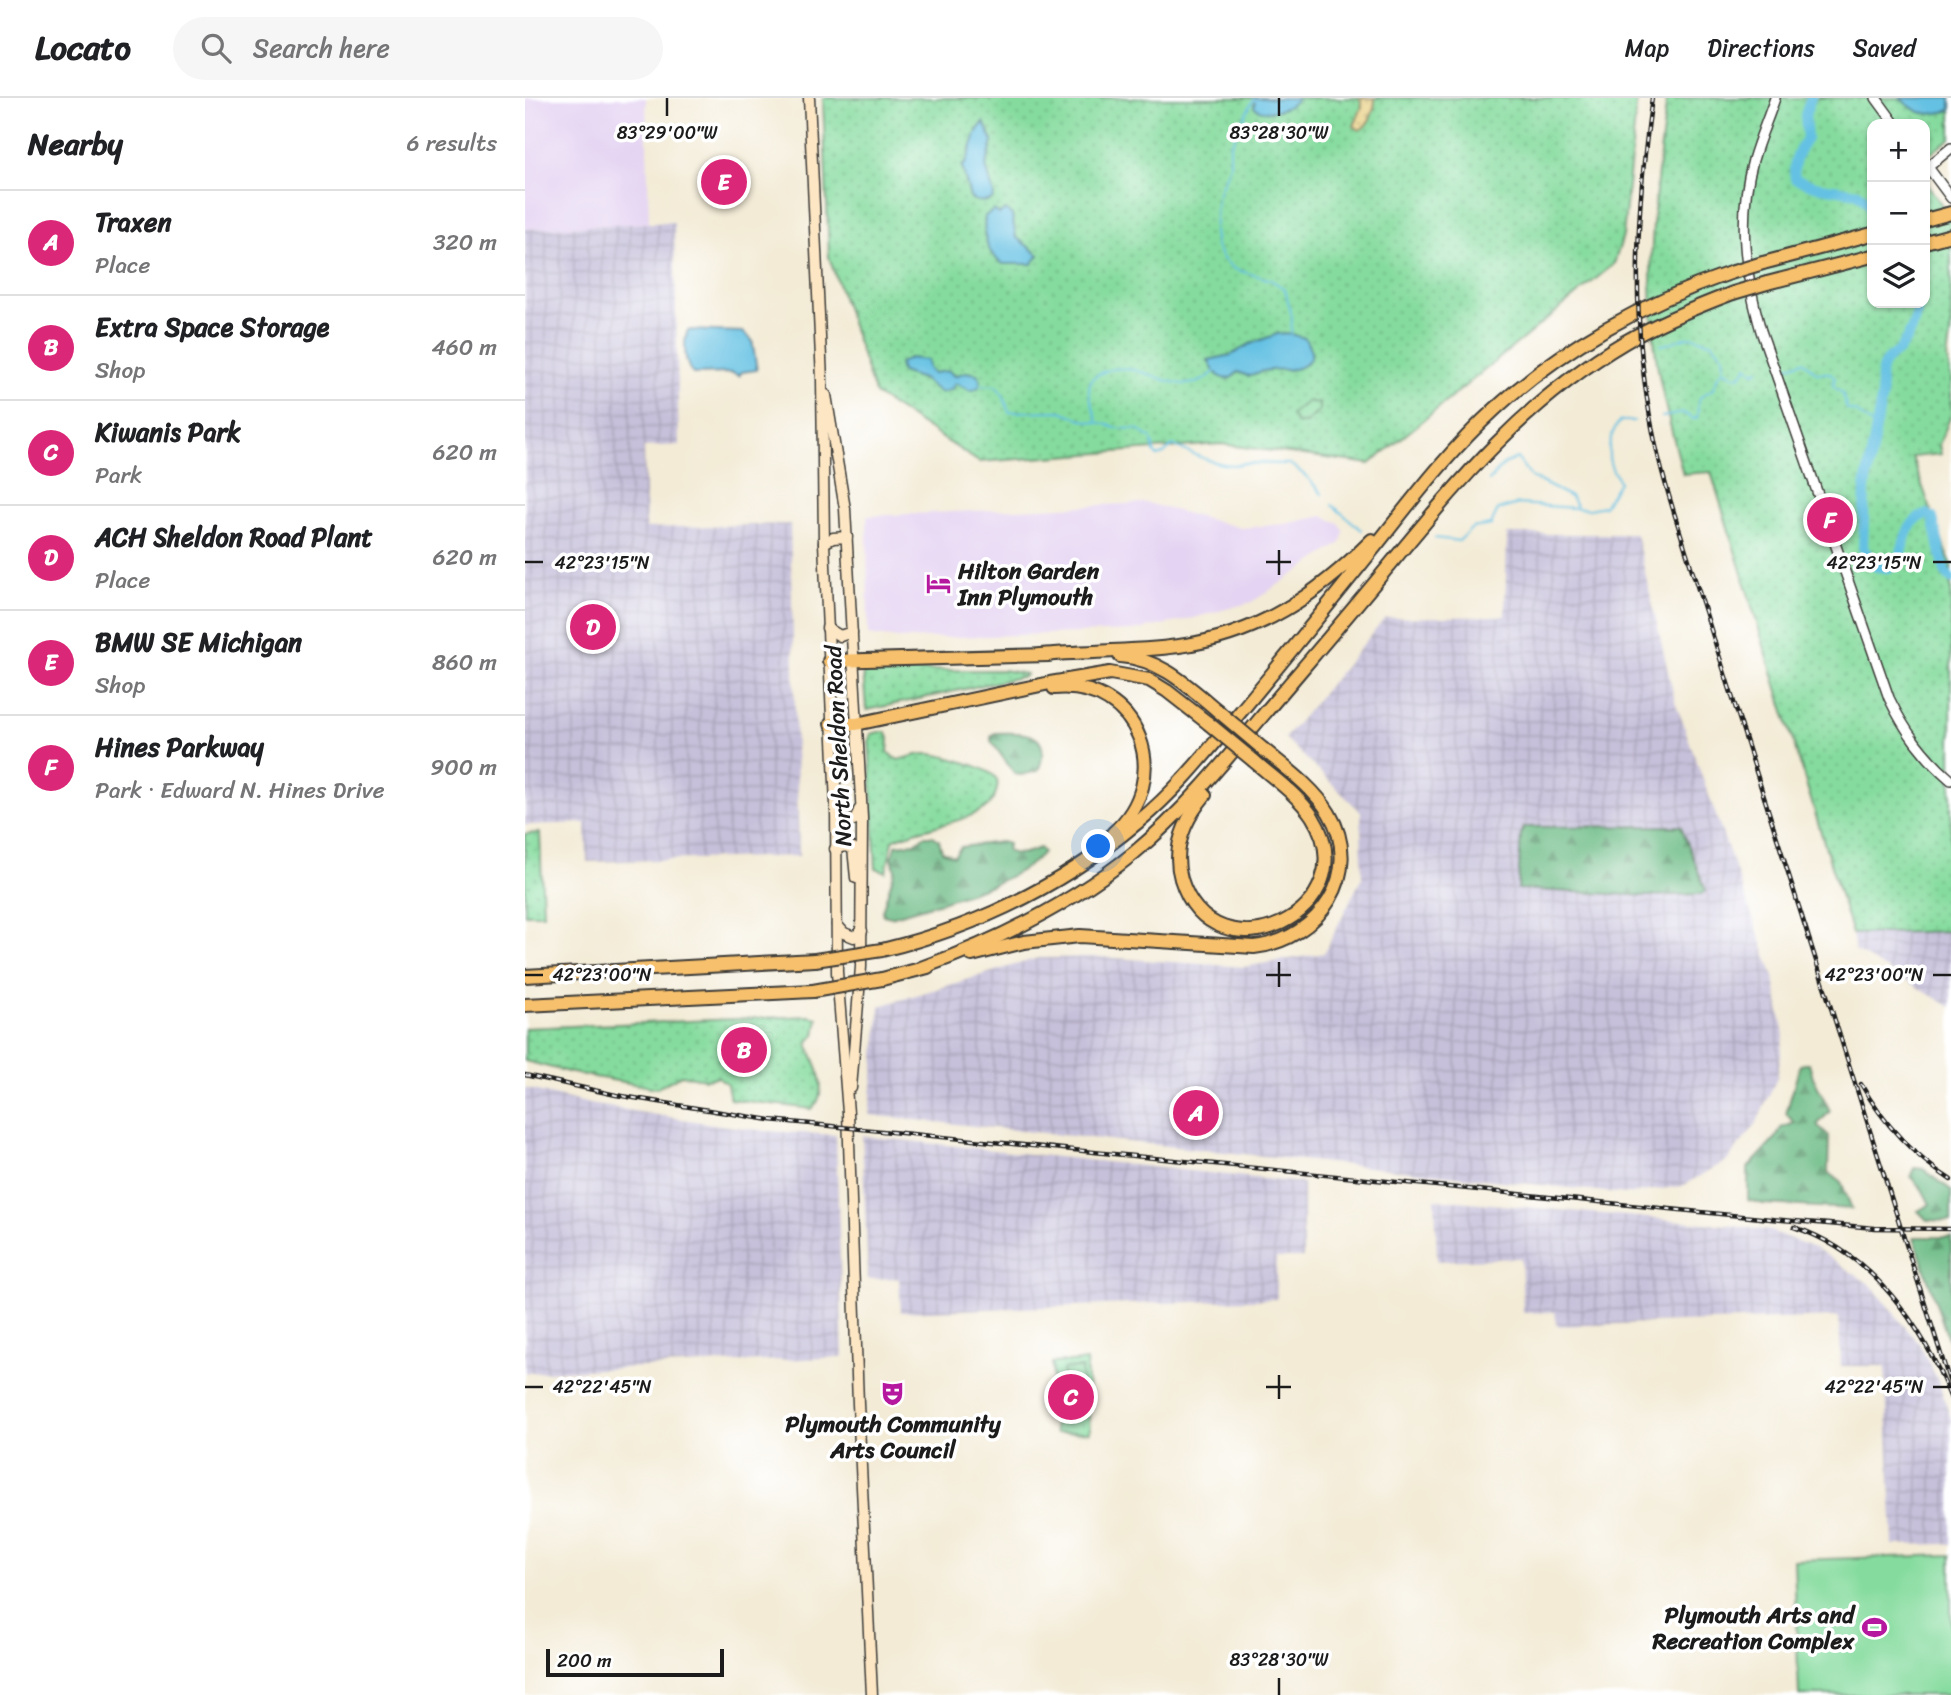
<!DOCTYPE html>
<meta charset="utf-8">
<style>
:root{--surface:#fff;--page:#f6f6f6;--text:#202124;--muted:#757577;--line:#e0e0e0;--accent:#db2777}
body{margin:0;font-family:Sriracha,sans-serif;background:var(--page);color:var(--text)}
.controls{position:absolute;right:21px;top:21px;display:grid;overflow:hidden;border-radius:14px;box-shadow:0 2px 5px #0004}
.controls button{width:63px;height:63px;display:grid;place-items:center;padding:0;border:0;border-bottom:2px solid var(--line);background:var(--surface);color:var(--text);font:35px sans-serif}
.scale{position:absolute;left:21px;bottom:18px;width:178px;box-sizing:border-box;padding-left:7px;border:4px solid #1c1c1c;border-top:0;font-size:19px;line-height:24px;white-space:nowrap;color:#1c1c1c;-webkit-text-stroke:5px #fff;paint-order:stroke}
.you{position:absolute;left:574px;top:749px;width:24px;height:24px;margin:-18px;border:5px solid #fff;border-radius:50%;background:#1a73e8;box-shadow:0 0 0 10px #1a73e833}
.badge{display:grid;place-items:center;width:46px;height:46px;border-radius:50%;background:var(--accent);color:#fff;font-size:23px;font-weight:700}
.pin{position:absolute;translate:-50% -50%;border:4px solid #fff;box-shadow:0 2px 7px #0006}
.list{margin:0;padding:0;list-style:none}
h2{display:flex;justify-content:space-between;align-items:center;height:91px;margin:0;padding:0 28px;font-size:30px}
h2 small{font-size:23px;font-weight:400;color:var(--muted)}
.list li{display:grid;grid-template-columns:46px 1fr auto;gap:21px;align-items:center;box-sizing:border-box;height:105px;padding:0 28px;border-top:2px solid var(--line)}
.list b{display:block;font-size:26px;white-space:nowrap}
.list p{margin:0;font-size:23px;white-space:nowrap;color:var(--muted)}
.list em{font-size:23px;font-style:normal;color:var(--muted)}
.icon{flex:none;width:38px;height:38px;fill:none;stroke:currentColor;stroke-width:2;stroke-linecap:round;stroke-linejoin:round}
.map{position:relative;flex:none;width:1426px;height:1597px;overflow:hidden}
header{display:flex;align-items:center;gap:42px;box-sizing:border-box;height:98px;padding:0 35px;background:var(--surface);border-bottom:2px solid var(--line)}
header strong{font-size:33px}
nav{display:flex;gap:38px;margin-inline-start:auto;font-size:24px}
.search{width:490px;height:63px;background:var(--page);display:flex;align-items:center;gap:18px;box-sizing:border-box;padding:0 24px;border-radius:38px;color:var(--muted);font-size:26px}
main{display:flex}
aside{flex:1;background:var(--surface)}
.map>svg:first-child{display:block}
</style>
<header>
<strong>Locato</strong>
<div class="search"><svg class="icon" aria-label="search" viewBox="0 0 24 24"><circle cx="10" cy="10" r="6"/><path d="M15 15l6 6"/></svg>Search here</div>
<nav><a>Map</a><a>Directions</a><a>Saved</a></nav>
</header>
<main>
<aside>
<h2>Nearby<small>6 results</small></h2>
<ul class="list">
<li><span class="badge">A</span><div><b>Traxen</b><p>Place</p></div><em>320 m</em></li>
<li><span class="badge">B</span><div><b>Extra Space Storage</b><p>Shop</p></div><em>460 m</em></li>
<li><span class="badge">C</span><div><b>Kiwanis Park</b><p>Park</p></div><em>620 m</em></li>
<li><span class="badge">D</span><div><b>ACH Sheldon Road Plant</b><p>Place</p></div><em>620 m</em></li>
<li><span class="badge">E</span><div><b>BMW SE Michigan</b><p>Shop</p></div><em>860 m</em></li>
<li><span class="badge">F</span><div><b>Hines Parkway</b><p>Park · Edward N. Hines Drive</p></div><em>900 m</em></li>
</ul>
</aside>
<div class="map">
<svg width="1426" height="1597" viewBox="0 0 1426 1597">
<defs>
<pattern id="industrial-grid" width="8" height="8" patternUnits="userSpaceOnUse" patternTransform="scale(1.75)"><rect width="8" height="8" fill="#c6c0da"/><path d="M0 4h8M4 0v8" fill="none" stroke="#aaa4ba"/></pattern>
<pattern id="grass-dots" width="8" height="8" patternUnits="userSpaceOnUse" patternTransform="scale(1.75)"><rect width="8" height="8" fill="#85db9e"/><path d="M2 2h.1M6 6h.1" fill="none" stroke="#72bb88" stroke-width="1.8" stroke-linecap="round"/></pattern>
<pattern id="forest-firs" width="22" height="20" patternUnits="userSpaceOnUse" patternTransform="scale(1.75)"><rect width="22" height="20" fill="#6cbb85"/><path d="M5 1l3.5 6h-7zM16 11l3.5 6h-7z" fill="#58976c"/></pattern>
<pattern id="wetland-marsh" width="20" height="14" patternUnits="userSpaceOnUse" patternTransform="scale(1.75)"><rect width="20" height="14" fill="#85db9e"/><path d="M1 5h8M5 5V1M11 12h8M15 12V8" fill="none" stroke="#72bb88"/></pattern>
<pattern id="sand-dots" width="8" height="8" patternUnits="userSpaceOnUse" patternTransform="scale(1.75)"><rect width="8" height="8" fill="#eeda9e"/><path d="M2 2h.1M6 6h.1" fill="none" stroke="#ccba88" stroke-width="1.8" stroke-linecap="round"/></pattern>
</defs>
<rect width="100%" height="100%" fill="#fff"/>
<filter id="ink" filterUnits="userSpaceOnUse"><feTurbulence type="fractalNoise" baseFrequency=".0143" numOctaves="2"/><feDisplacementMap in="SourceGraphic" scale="14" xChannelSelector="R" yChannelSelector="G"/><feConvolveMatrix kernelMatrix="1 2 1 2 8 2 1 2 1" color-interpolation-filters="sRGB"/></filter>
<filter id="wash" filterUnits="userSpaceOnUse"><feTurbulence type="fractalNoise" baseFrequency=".00686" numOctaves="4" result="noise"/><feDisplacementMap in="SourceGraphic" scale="28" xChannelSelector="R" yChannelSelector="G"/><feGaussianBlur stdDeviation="1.57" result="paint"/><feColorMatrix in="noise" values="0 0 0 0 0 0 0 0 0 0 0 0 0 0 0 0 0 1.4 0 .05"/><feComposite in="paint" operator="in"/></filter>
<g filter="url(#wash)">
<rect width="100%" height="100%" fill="#f3ebd6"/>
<g fill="#e4d3f2">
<polygon points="0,0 121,0 124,125 0,131"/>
<polygon points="622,405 716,430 760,426 798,418 814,425 819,433 816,445 727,504 661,522 608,533 375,541 343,537 342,418"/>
</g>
<g fill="url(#industrial-grid)">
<polygon points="149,124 154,347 119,349 121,430 265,426 274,758 62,764 61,725 0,727 0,131"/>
<polygon points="982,436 1111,436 1150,603 1249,879 1259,938 1252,980 1231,1026 1203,1062 1157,1088 1102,1096 344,1017 355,908 513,860 575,859 719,869 799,855 837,779 836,714 760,640 860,520 980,518"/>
<polygon points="1426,833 1426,909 1330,853 1327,836"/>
<polygon points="0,990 65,1006 188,1026 241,1033 311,1037 318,1259 0,1275"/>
<polygon points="337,1038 778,1085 778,1160 751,1160 752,1201 376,1214 374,1180 343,1181"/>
<polygon points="910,1101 1202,1127 1246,1133 1292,1151 1346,1187 1395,1247 1414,1285 1426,1321 1426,1446 1368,1447 1360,1268 1316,1268 1314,1219 1032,1228 1030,1214 998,1215 996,1160 912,1163"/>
</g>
<g fill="url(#grass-dots)" stroke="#507c5d" stroke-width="2">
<polygon points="298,0 1112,0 1098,138 1089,166 845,366 696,346 454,364 350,296 304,159"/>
<path d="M1142,0H1426V40L1400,60V26H1347V205H1400V83L1426,120V230L1422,261L1426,279V317L1414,347L1416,356L1387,359L1426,468V833L1327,836L1186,374L1158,376C1147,334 1135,293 1130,250C1120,166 1131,84 1142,0Z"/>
<polygon points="478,572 501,576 500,578 342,612 341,610 338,574 340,573"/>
<path d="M354,634H361L364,640L363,654L373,662C384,659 394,655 405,656C418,657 465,670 471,680C475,687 470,700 465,706C446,725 393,729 368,742L361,774L351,770L350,754L344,642L346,636Z"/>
<polygon points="15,735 18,816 0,816 0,736"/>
<path d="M284,918L293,920L290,937L282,945C291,964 305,994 287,1011L205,1001L202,986L193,979L180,981L156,977L132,990L47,975L0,963V930Z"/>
<polygon points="561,1263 565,1334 530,1335 527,1265"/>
</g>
<g fill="url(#forest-firs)" stroke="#446c50" stroke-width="2">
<path d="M470,635C501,634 529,634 513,673L496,677L490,676L466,643V639Z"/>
<polygon points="1156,728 1181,793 1176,796 1123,798 993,791 996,736 999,729"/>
<path d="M399,738H408L414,742L417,753L429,758L436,749L476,744L483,746L482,753C494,759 503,754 515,750L518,754C497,785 403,807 366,819L358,817L357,813L370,772L367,759L371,747L390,745Z"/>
<polygon points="1284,965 1288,979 1305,1013 1292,1027 1304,1038 1303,1074 1316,1084 1327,1111 1238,1106 1223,1102 1223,1070 1251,1040 1256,1030 1270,1025 1261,1016 1275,967"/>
<polygon points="1390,1070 1398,1071 1426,1092 1426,1123 1402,1122 1393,1113 1405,1106 1397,1091 1386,1079"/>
<polygon points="1389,1139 1426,1139 1426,1250"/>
</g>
<polygon fill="url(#wetland-marsh)" stroke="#507c5d" stroke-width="2" points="783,303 794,306 794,313 781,325 771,325 766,316"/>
<path fill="url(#sand-dots)" stroke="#857b5d" stroke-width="2" d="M835,0H850C850,12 845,26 835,32L829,28L837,9Z"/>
<g fill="#85db9e" stroke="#507c5d" stroke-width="2">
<polygon points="556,1270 558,1301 540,1302 538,1271"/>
<polygon points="1426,1457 1426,1597 1274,1597 1269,1462"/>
</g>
<g fill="#65c1e3" stroke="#406e80" stroke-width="2">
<path d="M730,0H773C764,12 741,18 729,9Z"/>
<path d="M1375,0H1426V12C1403,19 1392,17 1375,0Z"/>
<path d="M459,24L468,44L461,68L469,97L468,101C461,105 451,104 445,100L437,68L441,65L452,33Z"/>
<path d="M469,112L474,116L481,112L487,117L491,139L514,157L507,166H478C460,154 458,138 460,118Z"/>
<path d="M163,232L218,234L227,242L232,272L217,274L214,278L207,275L168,276C159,266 158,244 163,232Z"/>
<path d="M762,235L780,240L786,253V259C774,278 757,269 739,273C734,274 728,277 723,278L713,274C700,289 689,276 683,262L706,257L725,246L752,236Z"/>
<polygon points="384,260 402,262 403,270 407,275 424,273 429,278 441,274 452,276 456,283 453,290 446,293 430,285 427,291 416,295 397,281 376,274 374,266"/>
</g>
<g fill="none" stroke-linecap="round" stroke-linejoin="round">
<g stroke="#65c1e3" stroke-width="2">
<polyline points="732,2 728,2 705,48 705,68 693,96 691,108 689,134 691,149 698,161 709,171 746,182 760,191 767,219 766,236"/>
<polyline points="1239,210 1254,251"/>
<path d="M1136,247C1146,247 1154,239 1165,239C1174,238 1178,245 1187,244L1198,258L1199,272L1194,276L1187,292C1167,302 1175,303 1172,320L1169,321L1158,315L1137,319"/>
<polyline points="1256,257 1260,270 1278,263 1292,275 1306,275 1310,280 1308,288 1317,295 1322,311 1331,314 1351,330"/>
<polyline points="1200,273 1211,279 1217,276 1222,268 1229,274 1234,272"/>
<polyline points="453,287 471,288 478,297 484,314 536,313 559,322 581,326 590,330 612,331 626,340"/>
<path d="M572,323C570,312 564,301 564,291C565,281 569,278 576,275C617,255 655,310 690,273"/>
<path d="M627,343L629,354L632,358L639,356L648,347C665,355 702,373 719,365L765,366L782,379L797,396"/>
<polyline points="964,383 979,366 992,360 1006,379 1046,399 1052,409"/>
<polyline points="807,407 837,432"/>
<path d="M910,440L934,443L947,430L966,427L973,412L993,406L1064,411L1079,408L1094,384C1092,378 1088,374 1086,368C1081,354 1085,335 1095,323H1109"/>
</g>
<g stroke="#65c1e3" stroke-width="10">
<path d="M1286,0L1280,17L1282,41C1272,53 1267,66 1270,81L1290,88L1333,95L1344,106L1347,116"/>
<path d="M1394,205C1391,222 1385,238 1374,252C1370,256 1364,259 1361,263C1354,273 1355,286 1357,297L1340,390L1338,450L1352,469L1363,470L1373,466C1379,447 1380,422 1402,416L1408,420L1420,474L1426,481"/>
</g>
</g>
</g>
<g filter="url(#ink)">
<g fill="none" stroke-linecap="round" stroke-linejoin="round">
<defs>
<g id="tertiary">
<path d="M1250,0C1243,21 1234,41 1228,62C1212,120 1220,176 1236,233L1364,600C1380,633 1398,658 1426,682"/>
<polyline points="1351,0 1370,26"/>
<polyline points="1400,65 1426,100"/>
<polyline points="1403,69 1426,50"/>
</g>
<g id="secondary">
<polyline points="284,0 297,282 299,445 311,707 312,874 323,1015 333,1306 347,1597"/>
<polyline points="301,297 320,411 337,720 336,869 326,990"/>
<polyline points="299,445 308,440 322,439"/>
<polyline points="302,530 315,538 327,534"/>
<polyline points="312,711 316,721 324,724 331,721 334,712"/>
<polyline points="310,751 319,748 328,750 331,780"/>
<polyline points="312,827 319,835 329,839 337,833"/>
</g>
<g id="motorway">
<polyline points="1400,122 1426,115"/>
<polyline points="1400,144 1426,137"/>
<polyline points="1238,165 1347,136"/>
<polyline points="1242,185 1347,158"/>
<path d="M516,557C562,553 608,554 654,548C734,537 792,497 847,442"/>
<path d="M595,558C636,561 663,588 693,613"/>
<polyline points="304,563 524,557"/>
<path d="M529,590C614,582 651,680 588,735"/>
<polyline points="306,626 331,626 525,585 585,575 624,582 642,593 683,625"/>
<path d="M680,697C660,721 647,750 656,781C689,887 847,813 787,718C772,696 748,680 729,663"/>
<path d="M357,852C452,829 538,787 613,724C651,693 681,655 712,618C759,562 804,506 849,450C887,402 925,352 970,311C1036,250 1120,204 1205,175"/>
<path d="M447,857L499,844L555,838L729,849C794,842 840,775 804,715C788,689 761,670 738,651"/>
<path d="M396,870C472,843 546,806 609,755C656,716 695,669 734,622C777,571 820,521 863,469C935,382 1000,303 1100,244C1134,224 1171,209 1208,195"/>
<polyline points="0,878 290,862"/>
<polyline points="357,881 403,869"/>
<polyline points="0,907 288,893"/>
</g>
</defs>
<use href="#tertiary" stroke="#3c3b38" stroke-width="12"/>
<use href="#secondary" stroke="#3c3b38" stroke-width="13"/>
<use href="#motorway" stroke="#3c3b38" stroke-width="16"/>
<use href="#tertiary" stroke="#fff" stroke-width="9"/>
<use href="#secondary" stroke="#fce6c4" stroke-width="10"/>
<use href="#motorway" stroke="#f7c06c" stroke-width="12"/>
<defs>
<g id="rail">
<path d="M1127,0C1111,111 1105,223 1128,334C1137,381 1153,426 1167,472L1426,1288"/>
<polyline points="0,977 91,997 245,1022 1246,1121 1350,1130 1426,1131"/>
<path d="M1336,986C1358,1025 1389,1058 1426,1082"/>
<path d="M1269,1129C1347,1155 1398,1227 1426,1301"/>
</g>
</defs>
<use href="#rail" stroke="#1c1c1c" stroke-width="4.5"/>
<use href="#rail" stroke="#fff" stroke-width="2" stroke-dasharray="5" stroke-linecap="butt"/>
<defs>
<g id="motorway-bridge">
<polyline points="1205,175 1238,165"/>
<polyline points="1208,195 1242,185"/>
<polyline points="693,613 738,651"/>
<polyline points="683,625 729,663"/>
<polyline points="290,862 357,852"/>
<polyline points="288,893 357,881"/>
</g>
</defs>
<use href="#motorway-bridge" stroke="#3c3b38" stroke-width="16" stroke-linecap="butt"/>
<use href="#motorway-bridge" stroke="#f7c06c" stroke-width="12"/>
</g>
</g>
<path fill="none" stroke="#1c1c1c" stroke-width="2.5" d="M142,0V18M754,0V18M754,452V477M0,464H18M741,464H766M1408,464H1426M754,864V889M0,877H18M741,877H766M1408,877H1426M754,1277V1301M0,1289H18M741,1289H766M1408,1289H1426M754,1580V1597"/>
<defs>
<symbol id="hotel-bare" viewBox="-9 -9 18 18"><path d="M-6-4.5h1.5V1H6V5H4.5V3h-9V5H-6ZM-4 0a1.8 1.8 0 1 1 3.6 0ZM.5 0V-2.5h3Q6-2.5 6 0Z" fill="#b5179e" stroke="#fff" stroke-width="2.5" paint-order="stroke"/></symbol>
<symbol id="theatre-bare" viewBox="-9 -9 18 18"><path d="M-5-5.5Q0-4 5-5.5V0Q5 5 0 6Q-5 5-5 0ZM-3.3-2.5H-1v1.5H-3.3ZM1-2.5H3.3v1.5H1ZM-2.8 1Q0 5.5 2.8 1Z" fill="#b5179e" stroke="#fff" stroke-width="2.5" paint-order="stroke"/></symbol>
<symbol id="stadium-bare" viewBox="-9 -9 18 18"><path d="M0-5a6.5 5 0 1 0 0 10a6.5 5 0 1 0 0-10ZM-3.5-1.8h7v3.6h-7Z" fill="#b5179e" stroke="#fff" stroke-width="2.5" paint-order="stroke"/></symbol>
</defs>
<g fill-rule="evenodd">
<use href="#hotel-bare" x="396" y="468" width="35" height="35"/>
<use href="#theatre-bare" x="350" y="1278" width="35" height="35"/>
<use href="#stadium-bare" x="1332" y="1512" width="35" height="35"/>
</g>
<g text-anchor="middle" stroke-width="7" stroke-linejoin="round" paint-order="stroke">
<g font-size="23" font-weight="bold" fill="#1c1c1c" stroke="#fff" text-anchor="start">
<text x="433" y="481">Hilton Garden<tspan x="433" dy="26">Inn Plymouth</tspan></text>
<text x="368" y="1334" text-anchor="middle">Plymouth Community<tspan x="368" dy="26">Arts Council</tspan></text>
<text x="1329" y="1525" text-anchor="end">Plymouth Arts and<tspan x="1329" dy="26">Recreation Complex</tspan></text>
</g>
<g font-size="23" fill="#1c1c1c" stroke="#fff">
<text transform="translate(313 648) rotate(-93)" y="8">North Sheldon Road</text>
</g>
</g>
<g font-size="18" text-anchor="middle" fill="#1c1c1c" stroke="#fff" stroke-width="7" stroke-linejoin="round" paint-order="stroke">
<text x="142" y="41">83°29'00"W</text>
<text x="754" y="41">83°28'30"W</text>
<text x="77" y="471">42°23'15"N</text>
<text x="1349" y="471">42°23'15"N</text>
<text x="77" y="883">42°23'00"N</text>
<text x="1349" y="883">42°23'00"N</text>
<text x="77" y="1295">42°22'45"N</text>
<text x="1349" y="1295">42°22'45"N</text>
<text x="754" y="1568">83°28'30"W</text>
</g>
</svg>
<div class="controls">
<button>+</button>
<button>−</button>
<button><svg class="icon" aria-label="layers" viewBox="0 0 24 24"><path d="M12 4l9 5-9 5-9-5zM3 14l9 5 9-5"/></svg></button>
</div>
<div class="scale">200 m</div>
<div class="you"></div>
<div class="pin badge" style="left:671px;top:1015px">A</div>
<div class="pin badge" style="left:219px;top:952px">B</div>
<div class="pin badge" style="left:546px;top:1299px">C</div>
<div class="pin badge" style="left:68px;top:529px">D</div>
<div class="pin badge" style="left:199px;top:84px">E</div>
<div class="pin badge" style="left:1305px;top:422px">F</div>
</div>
</main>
